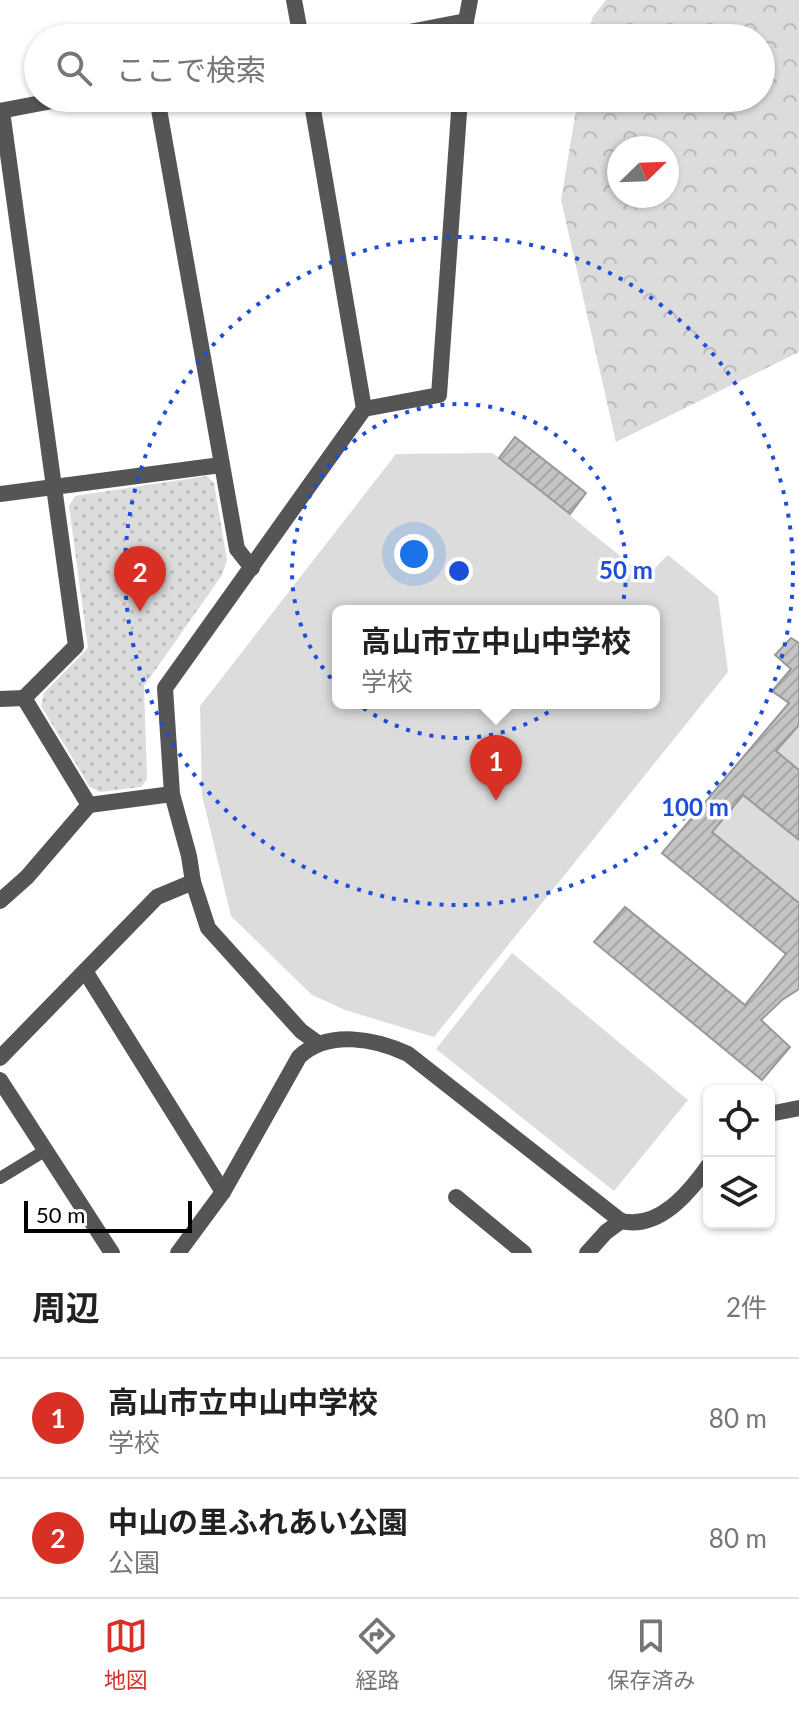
<!DOCTYPE html>
<html lang="ja">
<meta charset="utf-8">
<style>
:root{--surface:#fff;--page:#f6f6f6;--text:#222;--muted:#767676;--line:#e0e0e0;--accent:#d93025}
body{margin:0;font-family:Lato,"Noto Sans JP",sans-serif;background:var(--page);color:var(--text)}
.controls{position:absolute;right:24px;bottom:24px;display:grid;overflow:hidden;border-radius:12px;box-shadow:0 2px 6px #0004}
.controls button{width:72px;height:72px;display:grid;place-items:center;padding:0;border:0;border-bottom:2px solid var(--line);background:var(--surface);color:var(--text);font:40px sans-serif}
.compass{position:absolute;left:607px;top:136px;width:72px;height:72px;border-radius:50%;background:var(--surface);box-shadow:0 2px 6px #0004;rotate:67deg}
.scale{position:absolute;left:24px;bottom:20px;width:168px;box-sizing:border-box;padding-left:8px;border:4px solid #000;border-top:0;font-size:22px;line-height:28px;white-space:nowrap;color:#000;-webkit-text-stroke:6px #fff;paint-order:stroke}
.you{position:absolute;left:414px;top:554px;width:28px;height:28px;margin:-20px;border:6px solid #fff;border-radius:50%;background:#1a73e8;box-shadow:0 0 0 12px #1a73e833}
.badge{display:grid;place-items:center;width:52px;height:52px;border-radius:50%;background:var(--accent);color:#fff;font-size:26px;font-weight:700}
.pin{position:absolute;translate:-50% -66px;filter:drop-shadow(0 2px 4px #0008)}
.pin::after{content:'';position:absolute;top:42px;width:28px;height:24px;background:inherit;clip-path:polygon(0 0,100% 0,50% 100%)}
.popup{position:absolute;left:332px;top:605px;width:328px;height:104px;box-sizing:border-box;display:grid;place-content:center;border-radius:12px;background:var(--surface);filter:drop-shadow(0 2px 6px #0005);font-size:26px;white-space:nowrap;color:var(--muted)}
.popup b{font-size:30px;color:var(--text)}
.popup::after{content:'';position:absolute;left:50%;top:100%;margin-left:-16px;border:16px solid transparent;border-top-color:var(--surface)}
.list{margin:0;padding:0;list-style:none}
h2{display:flex;justify-content:space-between;align-items:center;height:104px;margin:0;padding:0 32px;font-size:34px}
h2 small{font-size:26px;font-weight:400;color:var(--muted)}
.list li{display:grid;grid-template-columns:52px 1fr auto;gap:24px;align-items:center;box-sizing:border-box;height:120px;padding:0 32px;border-top:2px solid var(--line)}
.list b{display:block;font-size:30px;white-space:nowrap}
.list p{margin:0;font-size:26px;white-space:nowrap;color:var(--muted)}
.list em{font-size:26px;font-style:normal;color:var(--muted)}
.icon{flex:none;width:44px;height:44px;fill:none;stroke:currentColor;stroke-width:2;stroke-linecap:round;stroke-linejoin:round}
.map{position:relative;flex:none;width:799px;height:1253px;overflow:hidden}
.search{position:absolute;background:var(--surface);box-shadow:0 2px 6px #0004;left:24px;right:24px;top:24px;height:88px;display:flex;align-items:center;gap:20px;box-sizing:border-box;padding:0 28px;border-radius:44px;color:var(--muted);font-size:30px}
.sheet{height:344px;background:var(--surface)}
nav{display:flex;justify-content:space-around;align-items:center;box-sizing:border-box;height:112px;border-top:2px solid var(--line);background:var(--surface);font-size:22px;color:var(--muted)}
nav a{display:grid;justify-items:center;gap:4px}
nav .on{color:var(--accent)}
.map>svg:first-child{display:block}
</style>
<div class="map">
<svg width="799" height="1253" viewBox="0 0 799 1253">
<defs>
<pattern id="forest-crowns" width="20" height="18" patternUnits="userSpaceOnUse" patternTransform="scale(2)"><rect width="20" height="18" fill="#dcdcdc"/><path d="M2 6a3 3 0 1 1 6 0M12 15a3 3 0 1 1 6 0" fill="none" stroke="#bbb"/></pattern>
<pattern id="park-dots" width="8" height="8" patternUnits="userSpaceOnUse" patternTransform="scale(2)"><rect width="8" height="8" fill="#dcdcdc"/><path d="M2 2h.1M6 6h.1" fill="none" stroke="#bbb" stroke-width="1.8" stroke-linecap="round"/></pattern>
<pattern id="building-hatch" width="6" height="6" patternUnits="userSpaceOnUse" patternTransform="scale(2)"><rect width="6" height="6" fill="#c4c4c4"/><path d="M-1 1l2-2M0 6l6-6M5 7l2-2" fill="none" stroke="#a7a7a7"/></pattern>
</defs>
<rect width="100%" height="100%" fill="#fff"/>
<g fill="#dcdcdc" fill-rule="evenodd">
<path d="M493,453L646,577L668,555L718,596L728,672L434,1037L345,1010L312,995L231,916L202,795L200,706L396,454ZM338,611H654V703H338Z"/>
<polygon points="799,725 799,770 776,751"/>
<polygon points="743,795 799,840 799,903 712,832"/>
<polygon points="512,953 688,1100 614,1191 436,1049"/>
</g>
<path fill="url(#forest-crowns)" fill-rule="evenodd" d="M606,0H799V352L616,442L561,200L578,98H761V38H589L592,18ZM619,148H667V196H619Z"/>
<polygon fill="url(#park-dots)" points="207,476 214,483 227,560 222,575 144,686 147,779 141,787 100,792 90,787 41,706 44,693 88,648 69,506 75,496"/>
<g fill="url(#building-hatch)" stroke="#999" stroke-width="2">
<polygon points="515,437 586,493 570,514 499,458"/>
<polygon points="791,638 799,643 799,725 776,751 799,770 799,840 743,795 712,832 799,903 799,989 782,1000 761,1020 790,1047 762,1080 594,942 625,907 745,1005 786,954 662,853 789,703 772,691 791,669 775,655"/>
</g>
<g fill="none" stroke-linecap="round" stroke-linejoin="round">
<polyline stroke="#555" stroke-width="12" points="0,1178 46,1150"/>
<g stroke="#555" stroke-width="16">
<polyline points="294,0 301,38"/>
<polyline points="466,21 470,0"/>
<polyline points="378,38 466,21 465,38"/>
<polyline points="157,98 237,549 252,568"/>
<polyline points="311,98 364,409"/>
<polyline points="0,111 68,98"/>
<polyline points="2,111 76,646 24,698"/>
<polyline points="0,494 221,465"/>
<polyline points="0,699 24,698 89,805 172,794"/>
<polyline points="0,901 27,877 89,805"/>
<polyline points="85,971 223,1192"/>
<polyline points="319,1044 301,1031 208,928 193,882 189,856 172,794 165,688 364,409 439,395 460,98"/>
<polyline points="0,1058 157,897 193,882"/>
<polyline points="0,1080 112,1253"/>
<polyline points="769,1114 799,1108"/>
<polyline points="456,1197 524,1253"/>
<path d="M178,1253L223,1192L299,1057C328,1029 376,1039 408,1054L621,1221C659,1230 689,1193 709,1165"/>
<polyline points="587,1253 606,1232 621,1221"/>
</g>
</g>
<g fill="none" stroke="#1d4ed8" stroke-width="4" stroke-dasharray="4 8">
<circle cx="459" cy="571" r="167"/>
<circle cx="459" cy="571" r="334"/>
</g>
<circle cx="459" cy="571" r="12" fill="#1d4ed8" stroke="#fff" stroke-width="4"/>
<g font-size="24" text-anchor="middle" font-weight="bold" fill="#1d4ed8" stroke="#fff" stroke-width="7" stroke-linejoin="round" paint-order="stroke">
<text x="626" y="579">50 m</text>
<text x="695" y="816">100 m</text>
</g>
</svg>
<div class="controls">
<button><svg class="icon" aria-label="locate" viewBox="0 0 24 24"><circle cx="12" cy="12" r="6"/><path d="M12 2v4M12 18v4M2 12h4M18 12h4"/></svg></button>
<button><svg class="icon" aria-label="layers" viewBox="0 0 24 24"><path d="M12 4l9 5-9 5-9-5zM3 14l9 5 9-5"/></svg></button>
</div>
<svg class="compass" viewBox="-18 -18 36 36"><path d="M0-13l5 13h-10z" fill="#e53935"/><path d="M0 13l5-13h-10z" fill="#767676"/></svg>
<div class="scale">50 m</div>
<div class="you"></div>
<div class="pin badge" style="left:496px;top:801px">1</div>
<div class="popup"><b>高山市立中山中学校</b>学校</div>
<div class="pin badge" style="left:140px;top:612px">2</div>
<div class="search"><svg class="icon" aria-label="search" viewBox="0 0 24 24"><circle cx="10" cy="10" r="6"/><path d="M15 15l6 6"/></svg>ここで検索</div>
</div>
<section class="sheet">
<h2>周辺<small>2件</small></h2>
<ul class="list">
<li><span class="badge">1</span><div><b>高山市立中山中学校</b><p>学校</p></div><em>80 m</em></li>
<li><span class="badge">2</span><div><b>中山の里ふれあい公園</b><p>公園</p></div><em>80 m</em></li>
</ul>
</section>
<nav>
<a class="on"><svg class="icon" aria-label="map" viewBox="0 0 24 24"><path d="M3 6l6-2 6 2 6-2v14l-6 2-6-2-6 2zM9 4v14M15 6v14"/></svg>地図</a>
<a><svg class="icon" aria-label="directions" viewBox="0 0 24 24"><path d="M12 3l9 9-9 9-9-9zM9 14v-3h6M13 9l2 2-2 2"/></svg>経路</a>
<a><svg class="icon" aria-label="saved" viewBox="0 0 24 24"><path d="M7 4h10v16l-5-4-5 4z"/></svg>保存済み</a>
</nav>
